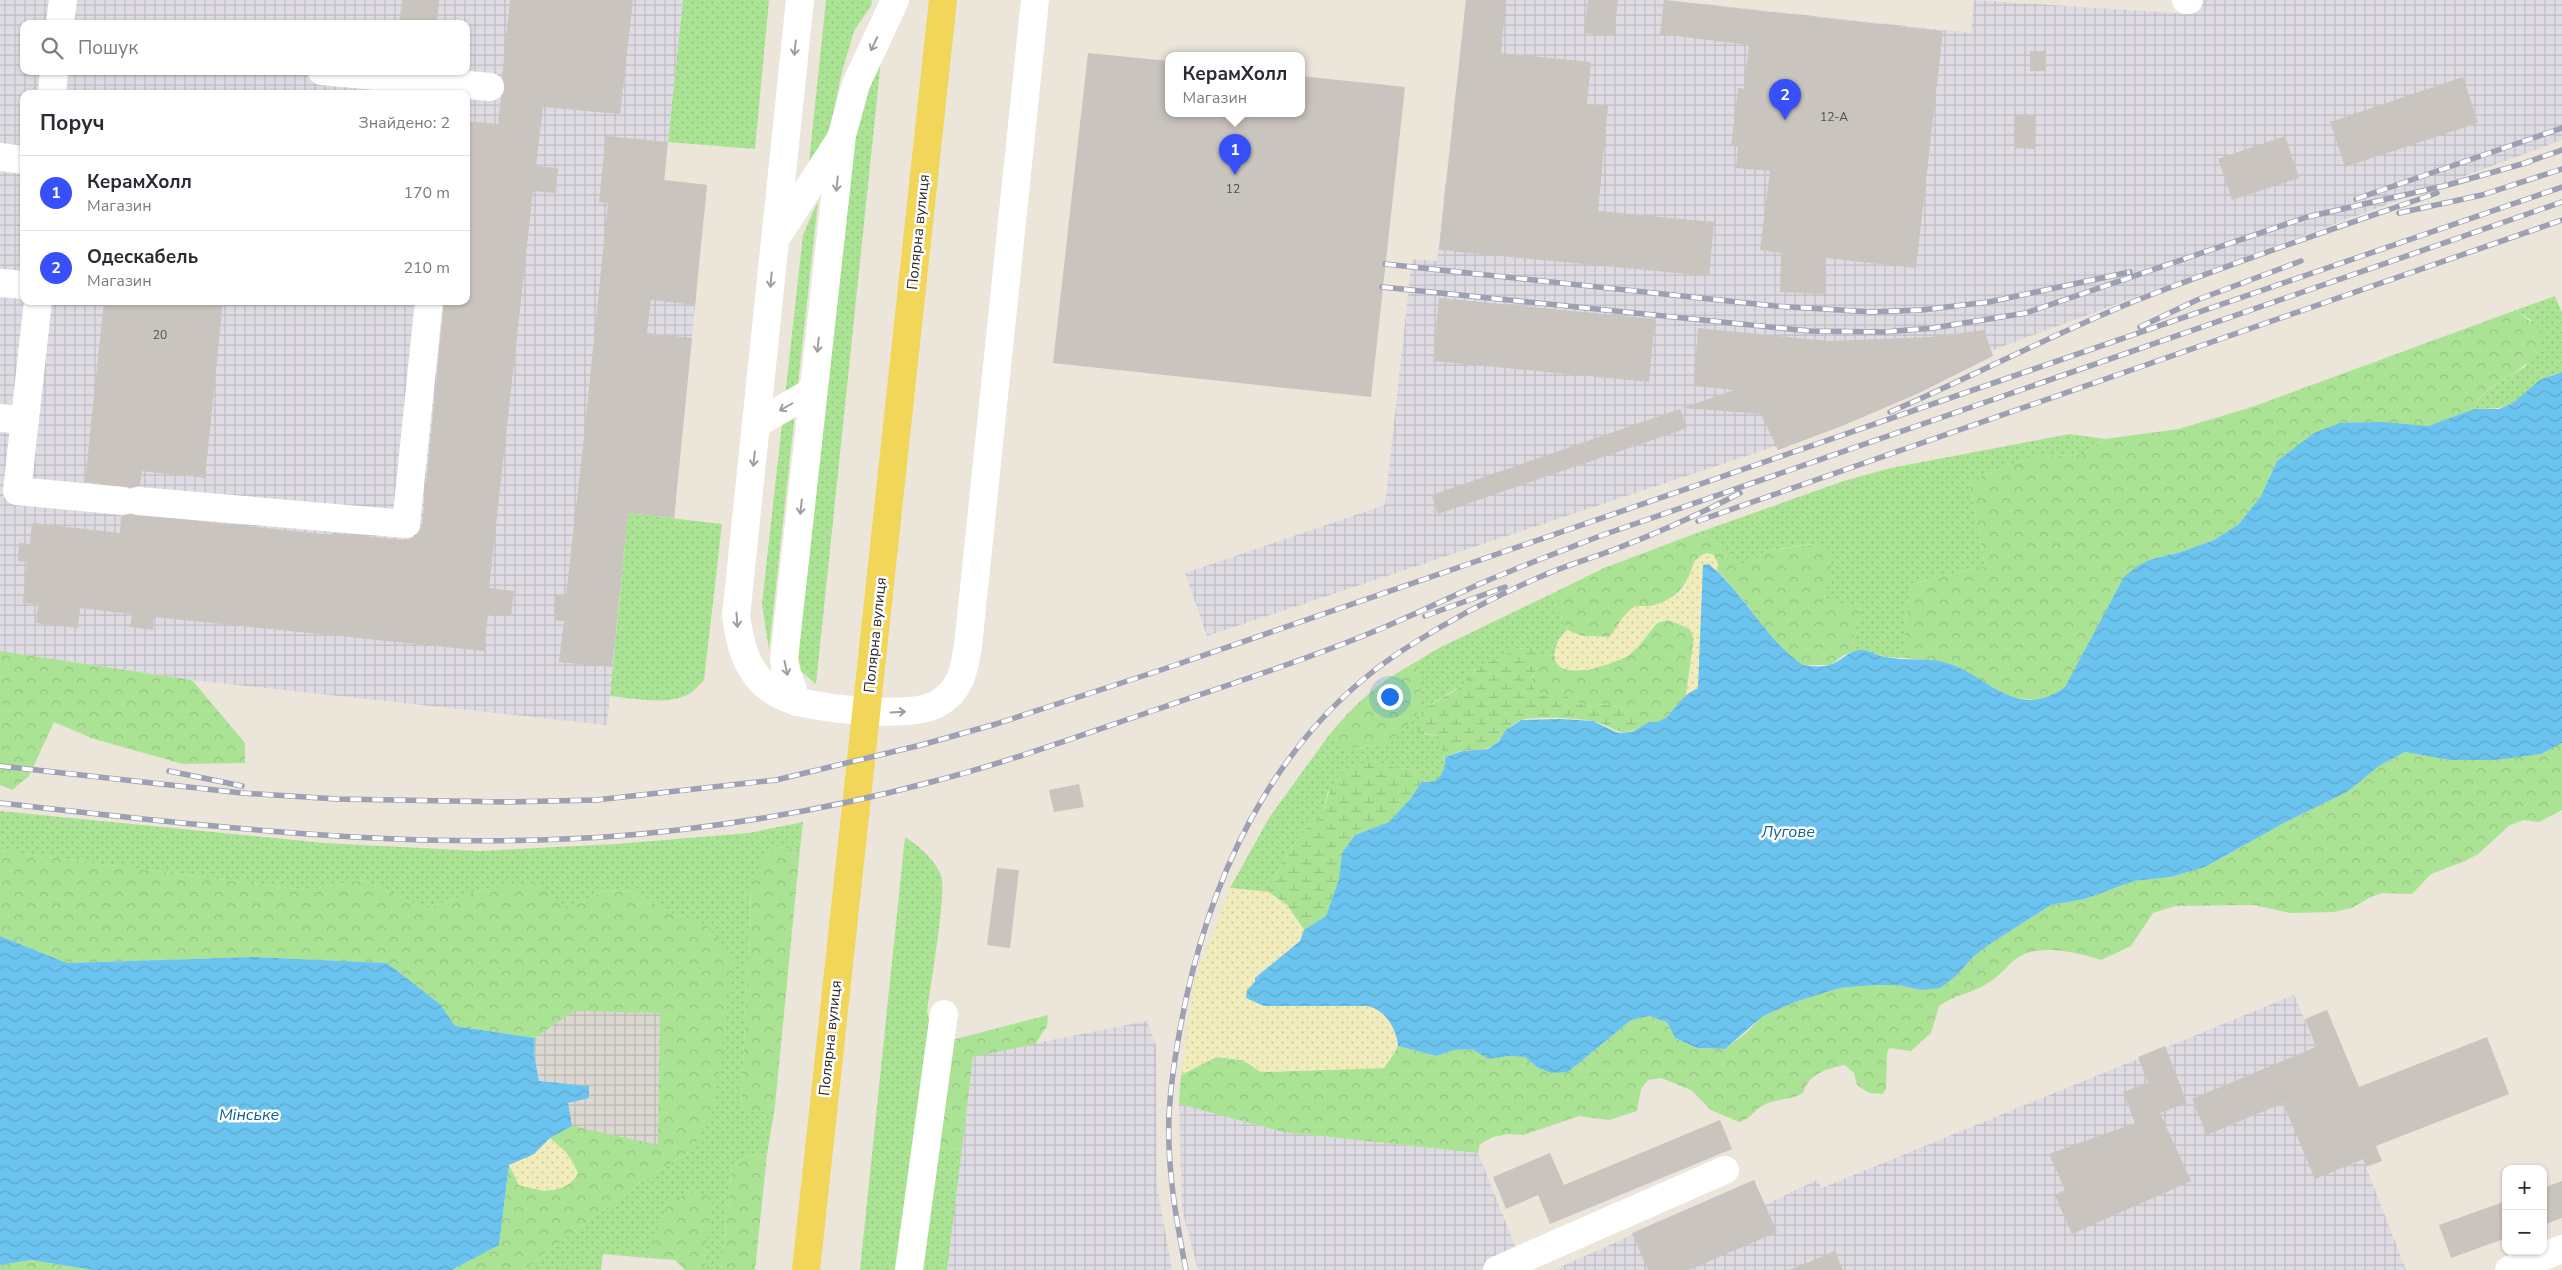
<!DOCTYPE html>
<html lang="uk">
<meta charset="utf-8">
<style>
:root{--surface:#fff;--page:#f2f2f3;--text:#2b2b33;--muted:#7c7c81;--line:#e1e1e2;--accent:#3750fb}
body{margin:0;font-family:"Nunito Sans",sans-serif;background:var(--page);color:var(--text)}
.controls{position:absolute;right:15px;bottom:15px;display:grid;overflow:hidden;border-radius:10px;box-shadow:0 1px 4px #0004}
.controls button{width:45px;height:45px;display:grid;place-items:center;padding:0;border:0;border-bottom:1px solid var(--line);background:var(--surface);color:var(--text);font:25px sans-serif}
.you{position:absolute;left:1389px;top:696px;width:18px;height:18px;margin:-12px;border:4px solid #fff;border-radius:50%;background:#1a73e8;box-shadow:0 0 0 8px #1a73e833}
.badge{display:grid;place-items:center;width:32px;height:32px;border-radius:50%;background:var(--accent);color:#fff;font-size:16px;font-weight:700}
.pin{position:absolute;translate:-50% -41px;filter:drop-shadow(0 1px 2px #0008)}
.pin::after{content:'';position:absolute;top:26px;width:18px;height:15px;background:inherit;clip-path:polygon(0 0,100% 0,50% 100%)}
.popup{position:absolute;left:1165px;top:52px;width:140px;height:65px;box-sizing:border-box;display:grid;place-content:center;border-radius:10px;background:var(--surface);filter:drop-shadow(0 1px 4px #0005);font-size:16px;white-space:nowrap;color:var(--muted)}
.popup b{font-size:19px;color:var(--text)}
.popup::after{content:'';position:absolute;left:50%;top:100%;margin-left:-10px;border:10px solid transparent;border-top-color:var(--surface)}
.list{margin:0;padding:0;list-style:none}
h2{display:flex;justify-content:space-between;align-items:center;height:65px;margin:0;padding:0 20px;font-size:21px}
h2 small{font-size:16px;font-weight:400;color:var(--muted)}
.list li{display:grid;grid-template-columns:32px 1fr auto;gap:15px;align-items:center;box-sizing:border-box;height:75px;padding:0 20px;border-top:1px solid var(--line)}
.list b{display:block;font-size:19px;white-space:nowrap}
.list p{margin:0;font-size:16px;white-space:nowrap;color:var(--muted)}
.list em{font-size:16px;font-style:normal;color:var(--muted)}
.icon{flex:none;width:28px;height:28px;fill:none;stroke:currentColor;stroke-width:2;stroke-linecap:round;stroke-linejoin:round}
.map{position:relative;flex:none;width:2562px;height:1270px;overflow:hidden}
.search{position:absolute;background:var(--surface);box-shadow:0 1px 4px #0004;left:20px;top:20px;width:450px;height:55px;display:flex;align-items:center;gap:12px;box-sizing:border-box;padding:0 18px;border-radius:10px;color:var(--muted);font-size:19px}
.panel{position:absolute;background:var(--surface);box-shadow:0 1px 4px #0004;left:20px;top:90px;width:450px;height:215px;border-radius:10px}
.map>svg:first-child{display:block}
</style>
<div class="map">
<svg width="2562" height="1270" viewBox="0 0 2562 1270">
<defs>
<pattern id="industrial-grid" width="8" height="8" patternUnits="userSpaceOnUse" patternTransform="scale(1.25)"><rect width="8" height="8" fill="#dedbe3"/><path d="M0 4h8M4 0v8" fill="none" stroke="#bebcc3"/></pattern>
<pattern id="grass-dots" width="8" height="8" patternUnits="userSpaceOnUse" patternTransform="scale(1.25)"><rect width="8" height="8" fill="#abe395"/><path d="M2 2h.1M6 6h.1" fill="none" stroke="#93c380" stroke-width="1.8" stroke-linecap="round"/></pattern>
<pattern id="forest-crowns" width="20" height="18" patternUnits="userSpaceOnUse" patternTransform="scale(1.25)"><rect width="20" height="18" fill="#abe395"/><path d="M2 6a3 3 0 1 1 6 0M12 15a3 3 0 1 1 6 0" fill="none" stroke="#93c380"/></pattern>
<pattern id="wetland-marsh" width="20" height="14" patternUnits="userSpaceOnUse" patternTransform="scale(1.25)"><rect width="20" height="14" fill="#abe395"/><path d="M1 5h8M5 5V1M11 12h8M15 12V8" fill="none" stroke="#93c380"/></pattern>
<pattern id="sand-dots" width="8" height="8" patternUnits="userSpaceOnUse" patternTransform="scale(1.25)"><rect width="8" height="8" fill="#f1ecbc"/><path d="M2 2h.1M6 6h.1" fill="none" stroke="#cfcaa2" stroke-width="1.8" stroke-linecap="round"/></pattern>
<pattern id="plaza-grid" width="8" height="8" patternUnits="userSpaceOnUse" patternTransform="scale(1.25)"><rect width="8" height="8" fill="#dbd8d1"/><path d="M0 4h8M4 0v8" fill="none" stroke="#bcb9b3"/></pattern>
<pattern id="water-waves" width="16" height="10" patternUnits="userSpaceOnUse" patternTransform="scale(1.25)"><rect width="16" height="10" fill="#6bc4ef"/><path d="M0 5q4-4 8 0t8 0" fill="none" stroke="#5da8cd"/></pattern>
</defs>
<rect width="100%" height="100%" fill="#ebe5da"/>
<g fill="url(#industrial-grid)" fill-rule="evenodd">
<path d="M0,0H683L664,180L707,185L674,518L628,513L607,725L192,680L0,651ZM24,24H466V71H24ZM24,94H466V301H24Z"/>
<polygon points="1466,0 1668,0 1971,33 1974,0 2188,14 2189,0 2562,0 2562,140 1998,348 1836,426 1207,636 1185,573 1385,505 1412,259 1437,261"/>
<polygon points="2294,995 2366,1167 2406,1270 1554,1270 1754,1180 1765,1205 1817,1180 1822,1188"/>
<polygon points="1147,1021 1156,1046 1157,1186 1172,1270 947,1270 973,1056"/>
<polygon points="1179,1104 1283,1132 1478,1153 1514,1243 1521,1270 1198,1270 1182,1209"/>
</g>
<g fill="url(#grass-dots)">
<polygon points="683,0 769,0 755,149 668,142"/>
<polygon points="826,0 872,0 871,6 854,31 842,72 829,133 808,172"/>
<polygon points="881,60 816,684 801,671 797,651 852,139 863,102"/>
<polygon points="818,201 769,650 762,604 803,235"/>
<path d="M2555,296L2562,313V372C2542,376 2529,393 2513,403C2500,410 2488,408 2474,409C2482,388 2508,378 2526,366L2531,320L2516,310Z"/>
<path d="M2070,434L2105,439L2084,454L2029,458L1969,481L1985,566L1911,584L1905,626V658L1886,657L1862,650L1853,652L1854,629L1861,617L1859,608C1847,602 1837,604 1825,599L1823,589L1830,573V551L1811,544L1765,551L1755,561L1742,564L1729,558L1709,538L1697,533L1844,481L1891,468Z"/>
<path d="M628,513L722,524L704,680C699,685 694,691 689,694C667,706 633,698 610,696Z"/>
<path d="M1551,594L1567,630L1558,640L1554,655L1541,658L1540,654L1533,648H1522L1475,669L1464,684L1431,704L1424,734L1439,736C1446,751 1452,789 1422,781L1410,769L1390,767L1374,761L1328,792L1322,815C1296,832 1282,864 1268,892L1230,888L1269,818L1329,735C1347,758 1361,745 1386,744L1394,735L1405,727L1421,684L1416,669L1409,666L1439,648Z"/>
<polygon points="0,811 324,843 480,851 616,844 749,833 803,822 800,849 775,847 751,891 741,1109 759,1111 775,1106 767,1154 747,1156 732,1167 721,1270 707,1270 704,1260 712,1198 668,1202 648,1258 603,1254 601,1270 527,1270 529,1265 644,1180 693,1149 708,926 669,912 633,892 605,890 568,909 487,888 426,909 362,880 306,890 0,851"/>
<path d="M905,837C919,846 934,859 941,875C947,892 930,987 927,1012L932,1031L904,1270H860Z"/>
<polygon points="937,1147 962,1149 947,1270 922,1270"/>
</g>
<g fill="url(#forest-crowns)">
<path d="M2516,310L2544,333C2533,379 2487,375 2474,409L2428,426L2314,433L2277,461L2261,496L2239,524L2214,540L2181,552L2149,560L2105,613L2085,654L2065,687L2053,695L2037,700L2008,697L1992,686L1941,662L1905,658V626L1911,584L1985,566L1969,481L2029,458L2084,454L2105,439L2179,429L2255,406Z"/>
<path d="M1697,533L1709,538L1729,558L1742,564L1755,561L1765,551L1821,543L1830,551C1831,558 1832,565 1831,572C1828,583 1822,587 1825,599C1837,604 1847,602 1859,608L1861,617L1854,629L1853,652L1844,655L1830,665H1803C1767,641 1749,600 1717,571L1718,564L1695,560C1687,585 1679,597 1653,606C1647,607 1639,605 1634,608C1622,615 1618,628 1609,637L1582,636L1567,630L1551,594L1604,568Z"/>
<polygon points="1668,620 1690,629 1694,639 1686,695 1667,717 1657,722 1649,722 1626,709 1604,704 1588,707 1566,696 1545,696 1535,690 1531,681 1541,658 1554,655 1558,665 1589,670 1628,656 1639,646 1657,623"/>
<polygon points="0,651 192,680 245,743 245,763 183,764 94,739 54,722 29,776 12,790 0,785"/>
<path d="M1409,666L1416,668L1421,684V703L1415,718L1386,744L1349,749L1338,746L1329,735C1352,707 1377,683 1409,666Z"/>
<path d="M2562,743V810L2539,822L2524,820L2510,825L2478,854L2465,861L2431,874L2412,894L2382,893L2369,898L2352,908L2334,912L2290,913L2254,905L2175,906L2153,913L2131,946L2101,960C2077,952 2040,943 2017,958C2007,965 1999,977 1988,983C1971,994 1956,994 1939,1006L1931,1033L1911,1051L1889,1048L1887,1054L1886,1089L1883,1094L1869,1093L1857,1085L1854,1073L1845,1065C1827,1069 1809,1073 1803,1093C1790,1101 1774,1098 1762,1106C1751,1113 1753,1117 1739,1122L1711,1110L1691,1090L1661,1078L1648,1080L1641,1089L1637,1111L1609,1120L1579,1116L1523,1135L1508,1134L1493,1137L1480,1144L1478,1153L1283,1132L1179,1104L1181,1075L1216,1057L1243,1060L1261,1072L1384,1068L1398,1046L1436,1056L1454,1050L1472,1049L1488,1059L1510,1056L1525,1057L1537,1067L1568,1072L1631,1020L1649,1016L1667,1022L1675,1038L1697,1048L1725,1049L1746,1033L1763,1016L1798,1001L1840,988L1874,985H1898L1921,990L1956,976L1973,957L1990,944L2051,905L2085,899L2134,881L2171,877L2205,867L2284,823L2347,792L2379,766L2405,752L2450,760L2541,754Z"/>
<polygon points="775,847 800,849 775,1106 759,1111 741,1109 751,891 760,863"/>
<polygon points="0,851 306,890 362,880 426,909 487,888 539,884 568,909 605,890 633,892 669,912 708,926 733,961 714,1107 693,1149 644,1180 529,1265 527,1270 452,1270 499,1245 509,1165 519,1185 544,1191 564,1187 574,1164 565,1151 550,1138 572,1126 535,1038 455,1026 441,1005 387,963 253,957 67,963 0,936"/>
<polygon points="1048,1015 1047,1026 1035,1044 973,1057 962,1149 937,1147 952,1040"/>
<polygon points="767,1154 755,1270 721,1270 732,1167 747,1156"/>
<polygon points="697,1191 713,1198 704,1260 707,1270 685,1270 675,1260 648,1258 668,1201"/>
<polygon points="31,1260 93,1270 0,1270 0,1265"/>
</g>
<g fill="url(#wetland-marsh)">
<path d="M1523,648H1533L1540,654L1541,658L1531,681L1535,690L1545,696H1566L1588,707L1604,704L1626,709L1649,722C1618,741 1622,729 1593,721C1581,718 1532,716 1521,720C1507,725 1502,741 1490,747C1482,751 1472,749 1463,751C1457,752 1451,755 1445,757L1442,753L1439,736L1418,732C1413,706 1449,698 1463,684C1468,680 1471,673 1476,669C1489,660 1507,654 1523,648Z"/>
<path d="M1374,761L1390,767L1410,769L1422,781L1411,798L1389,822L1355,835L1342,853L1339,879L1326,916L1304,930L1287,905L1268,892C1282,864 1296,832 1322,815C1332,780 1338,767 1374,761Z"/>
</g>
<g fill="url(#sand-dots)">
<path d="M1707,553L1714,555L1718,564L1717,571L1709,564L1703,566L1698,688L1686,695L1694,639L1690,629C1680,623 1669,616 1658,623C1647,630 1640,646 1630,654C1617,664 1551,686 1555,653C1556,643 1561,637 1567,630L1582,636L1609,637C1618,628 1622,614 1634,607C1639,605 1645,607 1650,606C1659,605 1675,597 1681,590C1693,579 1689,557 1707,553Z"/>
<path d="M1230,888L1268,892L1287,905L1304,930L1300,941L1255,978V982L1247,990L1264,1006H1368C1382,1009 1399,1028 1398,1044C1397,1052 1388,1061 1384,1068L1261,1072L1243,1060L1216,1057L1181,1075L1194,983Z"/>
<path d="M550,1138C562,1149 572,1158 578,1173C567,1195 540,1192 519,1185L509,1165L534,1154Z"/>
</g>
<polygon fill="url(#plaza-grid)" points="574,1011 660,1013 658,1145 572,1126 568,1103 539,1081 534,1055 535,1038"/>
<g fill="url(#water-waves)">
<path d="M2562,372V743L2541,754L2495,760H2450L2405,752L2379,766L2347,792L2284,823L2205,867L2171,877L2134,881L2085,899L2051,905L1990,944L1973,957L1956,976L1940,988L1921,990L1898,985H1874L1840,988L1798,1001L1763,1016L1725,1049L1697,1048L1675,1038L1667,1022L1649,1016L1631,1020L1568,1072L1551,1073L1537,1067L1525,1057L1510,1056L1488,1059L1472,1049L1454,1050L1436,1056L1398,1046C1397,1029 1385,1010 1368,1006H1264L1246,998L1247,990L1255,982V978L1300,941L1304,930L1326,916L1339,879L1342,853L1355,835L1389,822L1411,798L1422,781C1439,786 1446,771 1445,757L1463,751L1488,749L1499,741L1506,730L1521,720L1561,719L1593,721L1618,733L1632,732L1649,722H1657L1667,717L1686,695L1698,688L1703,565L1709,564C1745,594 1765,639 1803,665C1811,666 1821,668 1829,665C1841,662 1846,652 1860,650C1868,649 1877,656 1886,657C1903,661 1922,658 1939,661C1988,671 2013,724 2065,687L2124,577L2136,567L2149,560L2181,552L2214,540L2239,524L2261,496L2277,461L2314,433L2340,423L2383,422L2428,426L2474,409H2499L2513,403L2540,380Z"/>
<polygon points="0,936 67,963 253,957 387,963 441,1005 455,1026 535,1038 534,1055 539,1081 589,1086 589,1098 568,1103 572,1126 550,1138 534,1154 509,1165 499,1245 452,1270 93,1270 31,1260 0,1265"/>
</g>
<g fill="#c9c4bd">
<polygon points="402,0 439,0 437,24 399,24"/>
<polygon points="510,0 633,0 620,114 543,107 536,166 558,168 556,193 533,191 489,588 514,591 511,616 488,614 484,651 154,617 153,630 130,627 132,614 80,608 78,628 36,623 38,604 23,603 27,562 18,561 19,543 30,544 32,523 120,533 121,517 131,514 332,535 333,533 405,540 412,538 418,533 422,526 444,301 466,301 466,121 498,124 501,98 505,89 502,78"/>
<polygon points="1466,0 1506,0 1501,53 1591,62 1587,104 1608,106 1598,211 1714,222 1709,276 1439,250"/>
<polygon points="1588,0 1618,0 1614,36 1584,33"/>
<polygon points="1664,0 1943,31 1916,268 1826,258 1825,294 1780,292 1781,253 1760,250 1770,171 1736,168 1738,147 1731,146 1738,88 1744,89 1749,45 1660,34"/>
<rect x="2030" y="51" width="16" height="20"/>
<polygon points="1088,53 1169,61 1169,114 1301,114 1301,76 1405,87 1371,397 1053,363"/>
<polygon points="2463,77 2478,123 2345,167 2330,122"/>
<polygon points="2015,114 2035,115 2034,149 2014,148"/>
<polygon points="606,136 668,142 664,180 707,185 695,305 651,300 647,333 692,338 674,518 628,513 612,667 559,662 564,621 554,620 556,595 566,596 584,437 608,203 599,202"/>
<polygon points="2285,136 2299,178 2232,200 2218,159"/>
<polygon points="1439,298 1655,319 1649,382 1433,361"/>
<polygon points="104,301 223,301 205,478 142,471 140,486 130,488 85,482"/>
<polygon points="1698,328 1829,341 1931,337 1984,330 1993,356 1919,393 1842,426 1778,450 1761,414 1683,408 1734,390 1694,386"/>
<polygon points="1680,409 1687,428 1438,514 1432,495"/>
<polygon points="1079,784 1084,807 1054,812 1049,790"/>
<polygon points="997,868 1019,870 1010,948 987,945"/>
<polygon points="2327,1010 2359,1087 2487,1037 2509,1094 2376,1146 2382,1161 2366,1167 2363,1159 2315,1179 2283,1103 2207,1135 2192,1099 2316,1047 2305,1019"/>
<polygon points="2165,1046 2187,1103 2160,1113 2191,1181 2072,1234 2055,1195 2065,1190 2049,1154 2135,1123 2123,1092 2148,1083 2138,1057"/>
<polygon points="1720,1120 1732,1149 1550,1224 1538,1195 1506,1209 1493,1177 1550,1153 1564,1185"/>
<polygon points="1754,1180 1777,1232 1689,1270 1648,1270 1632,1233"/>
<polygon points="2562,1181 2562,1218 2543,1225 2543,1188"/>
<polygon points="2506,1201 2506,1238 2451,1258 2439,1225"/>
<polygon points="1835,1251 1843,1270 1790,1270"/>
</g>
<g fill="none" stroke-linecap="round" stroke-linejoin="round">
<g stroke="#fff" stroke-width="28">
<path d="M800,0L736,616C740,641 744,664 762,682C771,691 786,699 798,702C830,709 909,719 937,704C961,691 964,670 968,646L1035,0"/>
<polyline points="2186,0 2189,0"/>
<polyline points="60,24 63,0"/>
<polyline points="322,71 490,87"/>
<polyline points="52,94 54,71"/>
<polyline points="0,157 24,160"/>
<polyline points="778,235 839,141"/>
<polyline points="0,283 24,285"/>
<polyline points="38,301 17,491 123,501"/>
<polyline points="0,418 25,420"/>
<polyline points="758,423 813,391"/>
<polyline points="138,501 406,524 429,301"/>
<polyline points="797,702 786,671 784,659 842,135 856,84 895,0"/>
<polyline points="909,1270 944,1014"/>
<polyline points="1497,1270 1725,1170"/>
<polyline points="2509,1270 2562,1249"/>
</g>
<polyline stroke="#f1d659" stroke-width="28" points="806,1270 943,0"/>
<defs>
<g id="rail">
<polyline points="2522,164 2562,150"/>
<polyline points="2356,199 2562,128"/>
<polyline points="2399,213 2482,195 2562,169"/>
<polyline points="1385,264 1775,306 1872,312 1921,310 1989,302 2130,272"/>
<polyline points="1382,287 1810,331 1884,332 1933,328 2026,313 2307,217 2444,186 2529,162"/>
<polyline points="2140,327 2197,300 2301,261"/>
<path d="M1890,412C1972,377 2051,335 2135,301C2234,262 2336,228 2437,193"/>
<polyline points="1698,521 2562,220"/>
<polyline points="1425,616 1505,587"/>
<polyline points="0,766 242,793 337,799 507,802 596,800 776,780 921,745 996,724 1161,670 2562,187"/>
<polyline points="169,771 242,786"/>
<path d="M0,803C224,828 453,857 678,830C763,820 849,804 931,782C1006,763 1079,736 1152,711C1222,687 1294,664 1363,636C1404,620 1444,600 1484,582C1522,566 1561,551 1600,536L2562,202"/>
<path d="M1186,1270C1176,1219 1167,1168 1169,1116C1171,1076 1178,1037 1186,999C1217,857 1286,721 1414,643C1454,618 1498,595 1542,576C1567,565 1593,558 1618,548C1660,532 1700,514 1740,493"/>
</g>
</defs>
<use href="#rail" stroke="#9d9fb3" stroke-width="5.5"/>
<use href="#rail" stroke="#fff" stroke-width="4" stroke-dasharray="11" stroke-linecap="butt"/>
</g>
<defs><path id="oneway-shaft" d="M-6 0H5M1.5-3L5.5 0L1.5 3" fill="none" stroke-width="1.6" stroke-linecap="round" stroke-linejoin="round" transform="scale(1.25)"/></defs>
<g stroke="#9e9e9e">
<use href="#oneway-shaft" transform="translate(874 44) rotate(115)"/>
<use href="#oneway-shaft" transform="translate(795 48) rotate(96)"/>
<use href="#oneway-shaft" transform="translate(837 184) rotate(96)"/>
<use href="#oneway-shaft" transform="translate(771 280) rotate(95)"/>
<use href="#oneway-shaft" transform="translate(818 345) rotate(96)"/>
<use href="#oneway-shaft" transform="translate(786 407) rotate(150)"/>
<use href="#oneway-shaft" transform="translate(754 459) rotate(96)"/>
<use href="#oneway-shaft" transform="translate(801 507) rotate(96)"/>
<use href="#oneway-shaft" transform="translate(737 620) rotate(86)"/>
<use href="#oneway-shaft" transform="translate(786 668) rotate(78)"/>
<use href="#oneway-shaft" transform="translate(898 712) rotate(-3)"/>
</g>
<g text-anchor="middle" stroke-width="5" stroke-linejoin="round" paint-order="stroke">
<g font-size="12" fill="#504f4d">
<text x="1834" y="121">12-А</text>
<text x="1233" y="193">12</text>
<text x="160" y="339">20</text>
</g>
<g font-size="15" fill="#282828" stroke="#fff">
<text transform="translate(918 232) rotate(-84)" y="5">Полярна вулиця</text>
<text transform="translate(875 635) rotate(-84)" y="5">Полярна вулиця</text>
<text transform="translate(830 1038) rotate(-84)" y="5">Полярна вулиця</text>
</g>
<g font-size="16" font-style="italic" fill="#0c6099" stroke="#fff">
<text x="1788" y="837">Лугове</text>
<text x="249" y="1120">Мінське</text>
</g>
</g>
</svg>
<div class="controls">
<button>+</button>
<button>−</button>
</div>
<div class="you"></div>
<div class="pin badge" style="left:1235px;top:175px">1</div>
<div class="popup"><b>КерамХолл</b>Магазин</div>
<div class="pin badge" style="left:1785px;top:120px">2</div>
<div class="search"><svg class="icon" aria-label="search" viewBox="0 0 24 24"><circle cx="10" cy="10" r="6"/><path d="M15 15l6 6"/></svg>Пошук</div>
<section class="panel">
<h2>Поруч<small>Знайдено: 2</small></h2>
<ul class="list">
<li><span class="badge">1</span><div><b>КерамХолл</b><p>Магазин</p></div><em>170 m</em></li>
<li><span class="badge">2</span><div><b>Одескабель</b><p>Магазин</p></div><em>210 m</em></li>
</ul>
</section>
</div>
